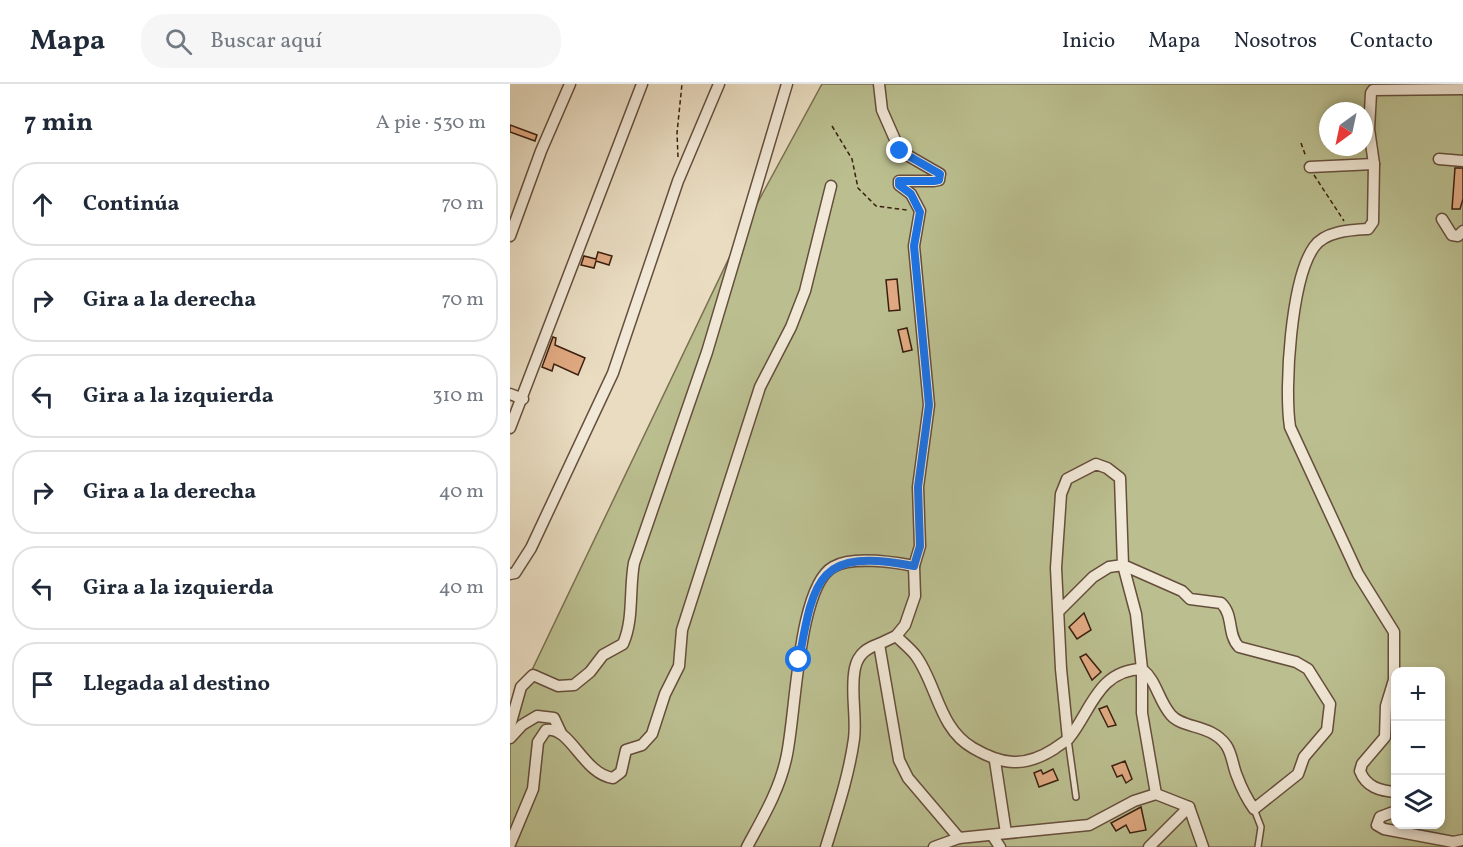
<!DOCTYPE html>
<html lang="es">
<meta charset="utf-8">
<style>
:root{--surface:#fff;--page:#f6f6f7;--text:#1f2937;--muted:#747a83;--line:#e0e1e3}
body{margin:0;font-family:Vollkorn,serif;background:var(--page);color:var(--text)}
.controls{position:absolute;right:18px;bottom:18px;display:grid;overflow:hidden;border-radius:12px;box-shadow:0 3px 9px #0003}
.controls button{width:54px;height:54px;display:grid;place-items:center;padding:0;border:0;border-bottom:2px solid var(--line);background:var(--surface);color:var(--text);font:30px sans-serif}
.compass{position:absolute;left:809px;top:18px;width:54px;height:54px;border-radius:50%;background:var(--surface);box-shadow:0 3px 9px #0003;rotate:213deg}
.stop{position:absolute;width:18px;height:18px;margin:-14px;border:4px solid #1a73e8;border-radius:50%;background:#fff}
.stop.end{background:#1a73e8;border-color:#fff;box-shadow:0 2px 6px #0008}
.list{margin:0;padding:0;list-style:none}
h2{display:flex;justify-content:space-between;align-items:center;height:78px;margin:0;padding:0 24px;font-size:26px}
h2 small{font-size:20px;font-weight:400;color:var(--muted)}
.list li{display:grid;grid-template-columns:39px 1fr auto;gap:18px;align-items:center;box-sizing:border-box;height:84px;margin:0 12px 12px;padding:0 12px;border:2px solid var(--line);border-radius:24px}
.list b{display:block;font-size:22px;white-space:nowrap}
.list em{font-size:20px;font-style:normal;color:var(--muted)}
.icon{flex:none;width:33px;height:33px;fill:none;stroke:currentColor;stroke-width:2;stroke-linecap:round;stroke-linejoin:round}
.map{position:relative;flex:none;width:953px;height:763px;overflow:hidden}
header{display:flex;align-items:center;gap:36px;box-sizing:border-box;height:84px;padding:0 30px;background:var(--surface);border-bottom:2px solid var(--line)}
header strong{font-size:28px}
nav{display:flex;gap:33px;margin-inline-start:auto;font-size:21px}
.search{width:420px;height:54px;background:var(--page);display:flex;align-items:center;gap:15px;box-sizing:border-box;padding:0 21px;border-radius:24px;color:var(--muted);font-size:22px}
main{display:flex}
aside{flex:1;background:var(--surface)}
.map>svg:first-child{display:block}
</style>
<header>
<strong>Mapa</strong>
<div class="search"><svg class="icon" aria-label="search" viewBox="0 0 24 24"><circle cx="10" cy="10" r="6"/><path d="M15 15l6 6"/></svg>Buscar aquí</div>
<nav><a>Inicio</a><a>Mapa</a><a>Nosotros</a><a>Contacto</a></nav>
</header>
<main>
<aside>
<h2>7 min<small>A pie · 530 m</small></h2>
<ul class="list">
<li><svg class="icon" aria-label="ahead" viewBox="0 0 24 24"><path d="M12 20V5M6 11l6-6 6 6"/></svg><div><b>Continúa</b></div><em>70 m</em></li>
<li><svg class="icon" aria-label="right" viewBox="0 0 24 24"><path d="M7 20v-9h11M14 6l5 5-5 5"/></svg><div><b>Gira a la derecha</b></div><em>70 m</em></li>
<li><svg class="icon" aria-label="left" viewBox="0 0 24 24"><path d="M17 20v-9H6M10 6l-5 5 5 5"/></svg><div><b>Gira a la izquierda</b></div><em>310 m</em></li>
<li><svg class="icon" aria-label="right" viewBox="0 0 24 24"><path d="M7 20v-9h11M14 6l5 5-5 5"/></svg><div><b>Gira a la derecha</b></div><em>40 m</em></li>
<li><svg class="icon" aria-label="left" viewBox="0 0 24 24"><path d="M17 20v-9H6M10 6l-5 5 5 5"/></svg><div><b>Gira a la izquierda</b></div><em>40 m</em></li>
<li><svg class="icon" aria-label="arrive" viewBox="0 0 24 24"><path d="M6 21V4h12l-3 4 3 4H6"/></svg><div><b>Llegada al destino</b></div></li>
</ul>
</aside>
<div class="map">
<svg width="953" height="763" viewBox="0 0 953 763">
<rect width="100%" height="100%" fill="#e9dcc1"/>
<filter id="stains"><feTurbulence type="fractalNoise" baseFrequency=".00333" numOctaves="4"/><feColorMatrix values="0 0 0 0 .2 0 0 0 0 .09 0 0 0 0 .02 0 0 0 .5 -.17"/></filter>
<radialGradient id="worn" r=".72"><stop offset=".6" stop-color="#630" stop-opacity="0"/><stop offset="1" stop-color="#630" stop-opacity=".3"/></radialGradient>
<path fill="#bbbf90" stroke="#7a6f50" stroke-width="1.5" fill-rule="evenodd" d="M312,0H953V763H0V632L230,151ZM818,27H854V63H818ZM886,588H930V740H886Z"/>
<g fill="#e1aa82" stroke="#3a1f0f" stroke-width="1.5">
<polygon points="0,41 27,51 25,57 0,48"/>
<polygon points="945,84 953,84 953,115 950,125 942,125"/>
<polygon points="88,168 102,172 99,181 86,177 84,184 71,181 74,172 86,175"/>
<polygon points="387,195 390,226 379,227 376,196"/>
<polygon points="397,244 402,266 393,268 388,246"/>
<polygon points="43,253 46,254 45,261 75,274 68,291 44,280 42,287 32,283"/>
<polygon points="574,529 581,546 567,555 559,543"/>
<polygon points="576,570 591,588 582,596 570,573"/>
<polygon points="597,622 606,641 598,643 589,625"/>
<polygon points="615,677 622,695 616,699 612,691 607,693 602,682"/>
<polygon points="543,685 548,696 529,703 524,689 531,686 533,690"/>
<polygon points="631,723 636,746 620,749 616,741 606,747 601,739"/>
</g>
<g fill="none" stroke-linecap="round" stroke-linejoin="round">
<defs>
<g id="lane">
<polyline points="558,655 566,713"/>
<polyline points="744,725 751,743 748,763"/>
</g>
<g id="street">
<path d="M369,0L372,26L390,67L430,90L429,96L424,97H389V101L401,110L410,127L404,162L419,321L408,403L410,462L404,482L405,512L395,541L386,552C393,559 401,565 406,572C427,601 429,645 463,664C492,681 514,684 544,665C549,661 555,658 559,654C581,627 588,586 632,585V629L646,710"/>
<polyline points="929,75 953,77"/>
<polyline points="800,83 864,80"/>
<polyline points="932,135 942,151 948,152 953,147"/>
<polyline points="0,152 31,67 60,0"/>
<polyline points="0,310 13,315"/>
<polyline points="0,344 132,0"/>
<polyline points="0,490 5,489 21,464 103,289 168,97 209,0"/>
<path d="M549,527L583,493L599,483L613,481L672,507L680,515L711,519C724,531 717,551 729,563L786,578L798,585L820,620L817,646L794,673L788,690L744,725C737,715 731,703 727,692C723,683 722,669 716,661C701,640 673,645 661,631C648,616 647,597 632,585L626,530L613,481L610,394L597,384L586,380L557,395L551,410L546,484L551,585L558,655"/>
<polyline points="386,552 369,560 389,676 398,694 449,754"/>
<path d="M0,642L11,603L23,591L48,602L64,601L80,588L93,571L113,560C124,535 119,506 124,479L197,268L277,0"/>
<polyline points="0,654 12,641 27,632 44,634 51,649"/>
<polyline points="485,677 496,749"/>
<path d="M886,708C870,707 856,703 850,687L852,680L875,653L876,622L884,596V548L848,490L780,343C774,304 781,195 804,163C815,147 841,146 858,145L863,138L864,80L859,45L861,9L863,6L953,5"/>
<polyline points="886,727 870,733 867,741 874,745 943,758 953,756"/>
<polyline points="482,751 490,763"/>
<path d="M0,760L23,705L28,658L36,646C60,641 73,690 103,694L111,688L116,666L132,661L142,650L155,610L169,582L172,546L250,303L281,243L295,207L321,102"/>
<path d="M237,763C252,735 269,707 276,675C286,635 287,503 323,483C342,472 383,478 404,482"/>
<path d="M316,763C327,727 339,691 344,655C347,632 340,607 345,584C348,570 357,564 369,560"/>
<polyline points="424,763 449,754 579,741 624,717 646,710 679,723 693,763"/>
<polyline points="639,763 679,723"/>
</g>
</defs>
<use href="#lane" stroke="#664e3c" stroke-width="8"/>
<use href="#street" stroke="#664e3c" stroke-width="13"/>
<g stroke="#3a1f0f" stroke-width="1.5" stroke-dasharray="4.5 3" stroke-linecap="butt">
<polyline points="322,42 342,75 348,104 366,122 397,126"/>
<polyline points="791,59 796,73"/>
<polyline points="168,73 167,49 172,0"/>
<polyline points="804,91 834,137"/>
</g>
<use href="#lane" stroke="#f1e8d7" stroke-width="5"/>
<use href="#street" stroke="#f1e8d7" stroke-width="10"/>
</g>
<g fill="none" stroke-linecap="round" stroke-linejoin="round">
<path stroke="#1a73e8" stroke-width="8" d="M289,576C304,492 309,464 404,482L410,462L408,403L419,321L404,162L410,128L401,110L389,101V97H424L429,96L430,90L390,67"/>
</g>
<rect width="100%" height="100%" filter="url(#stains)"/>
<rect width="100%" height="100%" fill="url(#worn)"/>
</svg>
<div class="controls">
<button>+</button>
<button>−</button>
<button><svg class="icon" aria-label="layers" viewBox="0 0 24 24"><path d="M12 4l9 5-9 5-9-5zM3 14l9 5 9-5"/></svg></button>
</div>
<svg class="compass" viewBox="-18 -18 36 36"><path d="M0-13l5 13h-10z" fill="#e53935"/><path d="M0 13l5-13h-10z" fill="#747a83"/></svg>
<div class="stop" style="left:289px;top:576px"></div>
<div class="stop end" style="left:390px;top:67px"></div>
</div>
</main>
